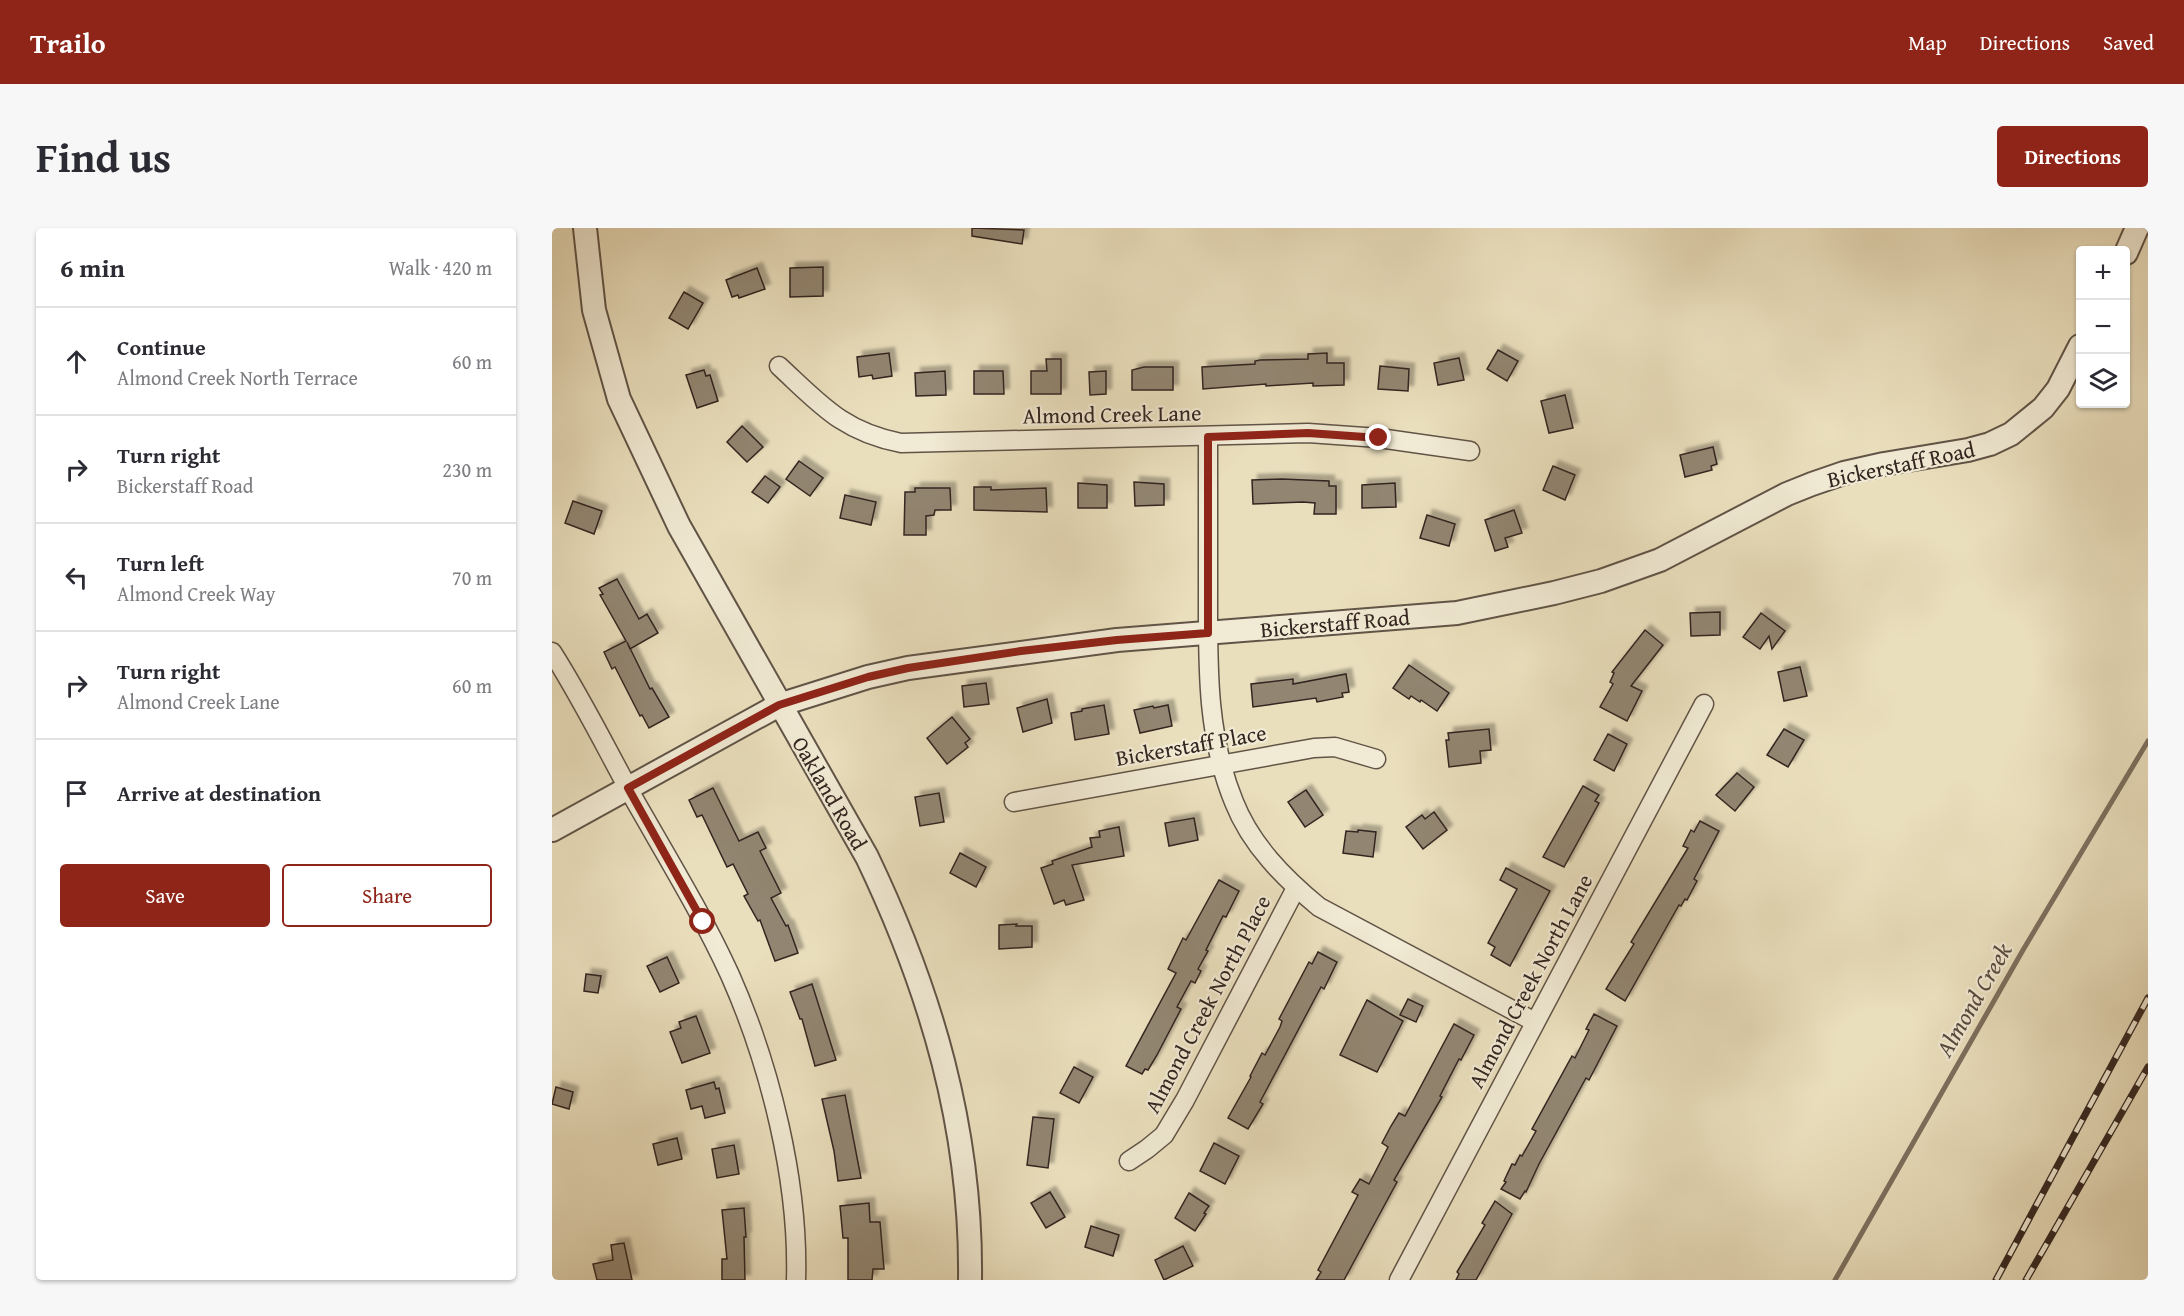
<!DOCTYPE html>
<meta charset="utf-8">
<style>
:root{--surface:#fff;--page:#f7f7f7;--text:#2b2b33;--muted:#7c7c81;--line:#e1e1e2;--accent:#8f2418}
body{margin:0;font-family:"Gentium Book Plus",serif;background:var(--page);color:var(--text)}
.controls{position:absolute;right:18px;top:18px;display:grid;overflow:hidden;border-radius:6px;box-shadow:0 2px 4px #0004}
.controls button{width:54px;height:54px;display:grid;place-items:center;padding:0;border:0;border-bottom:2px solid var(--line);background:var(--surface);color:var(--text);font:30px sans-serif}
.stop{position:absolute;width:18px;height:18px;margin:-14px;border:4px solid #8f2418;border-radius:50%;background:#fff}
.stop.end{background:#8f2418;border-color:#fff;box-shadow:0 2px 6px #0008}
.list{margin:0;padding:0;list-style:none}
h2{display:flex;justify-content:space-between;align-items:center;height:78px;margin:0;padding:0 24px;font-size:26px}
h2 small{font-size:20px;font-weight:400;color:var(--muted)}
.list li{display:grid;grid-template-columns:39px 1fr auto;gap:18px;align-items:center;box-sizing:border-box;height:108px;padding:0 24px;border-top:2px solid var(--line)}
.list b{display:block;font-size:22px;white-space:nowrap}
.list p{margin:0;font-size:20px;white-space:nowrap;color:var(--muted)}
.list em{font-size:20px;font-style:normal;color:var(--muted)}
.actions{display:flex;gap:12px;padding:18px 24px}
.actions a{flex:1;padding:14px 0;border:2px solid var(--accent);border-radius:6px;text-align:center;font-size:21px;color:var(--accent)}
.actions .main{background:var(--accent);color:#fff}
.icon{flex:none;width:33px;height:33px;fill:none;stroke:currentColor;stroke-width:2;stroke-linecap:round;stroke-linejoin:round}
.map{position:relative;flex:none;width:1596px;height:1052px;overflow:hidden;border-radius:6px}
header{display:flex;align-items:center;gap:36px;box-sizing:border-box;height:84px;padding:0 30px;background:var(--accent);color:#fff}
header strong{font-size:28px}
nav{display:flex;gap:33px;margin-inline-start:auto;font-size:21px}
.intro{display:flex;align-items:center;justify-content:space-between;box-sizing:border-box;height:144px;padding:0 36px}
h1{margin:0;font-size:42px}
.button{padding:15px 27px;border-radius:6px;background:var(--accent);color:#fff;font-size:21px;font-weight:700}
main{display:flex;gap:36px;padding:0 36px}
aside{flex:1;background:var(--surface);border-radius:6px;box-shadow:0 2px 4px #0004}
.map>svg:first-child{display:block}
</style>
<header>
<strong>Trailo</strong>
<nav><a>Map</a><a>Directions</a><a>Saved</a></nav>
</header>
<div class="intro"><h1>Find us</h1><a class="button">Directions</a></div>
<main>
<aside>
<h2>6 min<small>Walk · 420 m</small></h2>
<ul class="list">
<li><svg class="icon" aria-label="ahead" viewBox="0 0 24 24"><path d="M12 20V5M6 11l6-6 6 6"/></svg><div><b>Continue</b><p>Almond Creek North Terrace</p></div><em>60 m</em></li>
<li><svg class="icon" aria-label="right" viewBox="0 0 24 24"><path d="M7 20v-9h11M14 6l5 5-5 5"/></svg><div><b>Turn right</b><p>Bickerstaff Road</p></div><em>230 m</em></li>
<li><svg class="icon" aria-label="left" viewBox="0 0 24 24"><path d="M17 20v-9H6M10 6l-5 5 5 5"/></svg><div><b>Turn left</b><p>Almond Creek Way</p></div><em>70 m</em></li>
<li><svg class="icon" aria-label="right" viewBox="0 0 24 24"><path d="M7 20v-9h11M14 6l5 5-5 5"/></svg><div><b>Turn right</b><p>Almond Creek Lane</p></div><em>60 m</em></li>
<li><svg class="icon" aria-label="arrive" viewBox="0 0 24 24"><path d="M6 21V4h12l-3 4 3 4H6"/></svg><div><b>Arrive at destination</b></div></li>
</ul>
<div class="actions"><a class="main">Save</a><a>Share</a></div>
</aside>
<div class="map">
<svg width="1596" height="1052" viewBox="0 0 1596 1052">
<defs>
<filter id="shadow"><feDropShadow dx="5.5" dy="-5.5" stdDeviation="1.5" flood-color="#0004"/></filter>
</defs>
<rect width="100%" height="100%" fill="#eadfbd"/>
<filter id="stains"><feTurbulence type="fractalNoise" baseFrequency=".00333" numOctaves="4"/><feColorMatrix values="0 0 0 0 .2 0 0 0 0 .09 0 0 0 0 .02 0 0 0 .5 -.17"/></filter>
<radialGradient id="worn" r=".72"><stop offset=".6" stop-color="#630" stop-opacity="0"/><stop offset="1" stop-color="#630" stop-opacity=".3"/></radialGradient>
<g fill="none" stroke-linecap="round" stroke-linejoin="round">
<polyline stroke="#7c6f5e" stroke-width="5" points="1283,1052 1471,722 1596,513"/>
</g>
<g fill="#928672" stroke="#332520" stroke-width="1.5" filter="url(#shadow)">
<polygon points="420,0 472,2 470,16 420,8"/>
<polygon points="271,39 271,68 238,69 238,40"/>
<polygon points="205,40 213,61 187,70 186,67 180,69 174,52"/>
<polygon points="132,64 151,75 136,101 117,90"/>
<polygon points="946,122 966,133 955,153 935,141"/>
<polygon points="337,125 340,148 321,151 320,147 307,149 305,129"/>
<polygon points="775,125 775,135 792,135 792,157 761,158 761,155 714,158 714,156 651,161 650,139 703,136 703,133 708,132 756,131 756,126"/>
<polygon points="907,130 912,152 886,157 882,135"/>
<polygon points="494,131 509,131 509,166 479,166 479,143 495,143"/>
<polygon points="828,138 857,141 856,163 826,161"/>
<polygon points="592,139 621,139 621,162 580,162 580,142"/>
<polygon points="152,142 154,148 158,147 166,173 145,180 134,147"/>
<polygon points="393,143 394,167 364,168 363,145"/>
<polygon points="422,143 451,143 452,166 422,166"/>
<polygon points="554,143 554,166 538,167 537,144"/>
<polygon points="1013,167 1021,200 997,205 989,173"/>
<polygon points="190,198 211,219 195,234 175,214"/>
<polygon points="1161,219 1165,236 1159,238 1160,242 1133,249 1128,227"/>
<polygon points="247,233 271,250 258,268 234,251"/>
<polygon points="1001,238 1023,247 1013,272 991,262"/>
<polygon points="213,248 228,259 216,275 200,264"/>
<polygon points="730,251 777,253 777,258 784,258 784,286 762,286 763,275 751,274 701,276 700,252"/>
<polygon points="582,254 612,256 612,277 583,278"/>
<polygon points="526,255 555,257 555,280 526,280"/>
<polygon points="843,255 844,279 810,280 810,257"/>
<polygon points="422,259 439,259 439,262 494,260 495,284 422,282"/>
<polygon points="363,260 398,260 399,282 383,282 382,287 374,288 374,307 352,307 353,264 363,264"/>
<polygon points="293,267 324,274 319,297 288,290"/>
<polygon points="21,273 50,283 42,306 13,295"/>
<polygon points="962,282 970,305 953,310 956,319 943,323 933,292"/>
<polygon points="875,287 903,296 897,318 868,310"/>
<polygon points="65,351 87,391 95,386 106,405 78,421 75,414 98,461 100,460 117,489 97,500 90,487 88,488 63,439 60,441 52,424 74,413 48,367 51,366 47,360"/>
<polygon points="1168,384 1168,407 1139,408 1138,385"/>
<polygon points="1209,385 1233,403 1220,421 1217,408 1208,421 1191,409"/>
<polygon points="1093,402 1111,417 1079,458 1090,463 1075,493 1048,479 1061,456 1058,454 1062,445 1060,444"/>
<polygon points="857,437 897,465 885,483 869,472 868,474 859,468 857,471 841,460"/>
<polygon points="1248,439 1255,468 1232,473 1226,444"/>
<polygon points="794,446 797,464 790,465 791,469 765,474 764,470 701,479 699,456 741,451 741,456"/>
<polygon points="434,455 437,476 412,479 410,458"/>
<polygon points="495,471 500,495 471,504 465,480"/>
<polygon points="552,477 557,506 523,512 519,485 530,483 530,481"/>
<polygon points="616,477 620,498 588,505 582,482 601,478 602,480"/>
<polygon points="400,489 418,511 413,515 416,519 395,536 375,510"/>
<polygon points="937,501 939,522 928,523 929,535 897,539 894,512 897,512 896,505"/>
<polygon points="1232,501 1252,512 1236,539 1215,527"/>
<polygon points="1056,506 1075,516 1062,543 1042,532"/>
<polygon points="1185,545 1202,559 1183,583 1164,567"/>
<polygon points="1031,558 1047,567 1043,573 1047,575 1012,639 991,629"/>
<polygon points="161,560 187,613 206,604 214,620 208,623 229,665 219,670 234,698 236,697 246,725 223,733 208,692 206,693 192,668 196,666 181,636 175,639 150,587 145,589 137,572"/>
<polygon points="754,562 771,587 753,599 736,574"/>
<polygon points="387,565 392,594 368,598 363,569"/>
<polygon points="882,584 895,602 871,621 854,599 870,587 873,591"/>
<polygon points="642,590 646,612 617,618 613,595"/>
<polygon points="1148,593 1167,603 1142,651 1145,653 1135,672 1133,671 1129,678 1127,677 1073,773 1054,761 1082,716 1079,714 1136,620 1131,618 1139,602 1142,604"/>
<polygon points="567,599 572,628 520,637 532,672 514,677 512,672 502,676 489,640 501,636 500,633 540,619 538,610 548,609 547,603"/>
<polygon points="806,602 824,604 821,629 791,625 794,603 806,604"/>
<polygon points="408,625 434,639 424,659 398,645"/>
<polygon points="954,640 998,663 958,738 939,727 943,719 936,715 965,661 948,652"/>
<polygon points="667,652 687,663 674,689 671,688 654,722 656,723 646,741 649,743 643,755 639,753 625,779 629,781 605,827 596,842 593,841 590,846 574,838 624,745 616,741 631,710 634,712"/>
<polygon points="465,696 464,698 480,698 480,719 447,721 447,697"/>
<polygon points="766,724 785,734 772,761 769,759 708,874 711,876 696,901 676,890 699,849 698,848 710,825 713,827 728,799 730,793 727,791 757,734 760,736"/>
<polygon points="115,729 127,755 108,764 95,738"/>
<polygon points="34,746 49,748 46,765 32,763"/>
<polygon points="260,756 284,832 263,838 250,791 248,791 238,764"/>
<polygon points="856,771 871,778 864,794 848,787"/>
<polygon points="815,772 851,793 825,844 788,827"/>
<polygon points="1042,786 1065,798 1037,852 1034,850 987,936 974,964 973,963 968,971 949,961 954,954 952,953 960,936 963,937 968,927 970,928 984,903 980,901 1020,828 1023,830 1037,802 1034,801"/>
<polygon points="144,788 158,825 130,835 118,804 129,800 127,794"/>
<polygon points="902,796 922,807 909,832 907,831 888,868 890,869 842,952 845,954 792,1052 764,1052 769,1044 766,1042 806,967 800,964 808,951 817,956 836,919 830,915 839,898 847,885 853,888"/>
<polygon points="522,839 541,849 527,875 508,865"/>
<polygon points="162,854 164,861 167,860 173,885 153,890 150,878 139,881 134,862"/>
<polygon points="4,859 21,864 17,881 0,876"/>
<polygon points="293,867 309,950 286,953 282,923 270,871"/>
<polygon points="481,889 502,891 496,940 475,937"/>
<polygon points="125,910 130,931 106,937 101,916"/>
<polygon points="662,915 687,928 673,956 648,943"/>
<polygon points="182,917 187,946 165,950 160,921"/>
<polygon points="498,964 513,989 494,1000 479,975"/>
<polygon points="637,965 657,978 652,985 654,986 643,1003 623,990"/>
<polygon points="943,973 960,986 924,1052 904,1052 907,1046 905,1044 933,997 930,995"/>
<polygon points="317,975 318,994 328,994 332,1041 321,1041 320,1052 296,1052 296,1010 291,1010 288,978"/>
<polygon points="192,980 194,1009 192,1009 193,1052 170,1052 170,1031 175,1031 170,982"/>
<polygon points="539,998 567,1007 561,1028 533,1019"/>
<polygon points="72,1015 80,1052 45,1052 41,1036 61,1032 59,1017"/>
<polygon points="631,1018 641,1038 612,1052 603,1032"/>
</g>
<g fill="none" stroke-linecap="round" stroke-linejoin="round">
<defs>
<g id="minor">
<path d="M227,138C268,176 291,204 349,215L756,205L827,210L918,223"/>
<path d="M656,209C656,260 656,312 656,363C656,435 654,506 682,574C699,617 732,650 767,679L983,794"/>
<path d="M0,424C30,471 55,522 82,571C115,629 150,686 178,747C218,837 247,953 244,1052"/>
<polyline points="462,574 762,520 783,519 824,531"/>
<polyline points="577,933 595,921 612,907 633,872 744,660"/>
<polyline points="847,1052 1152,476"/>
</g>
<g id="tertiary">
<path d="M33,0L42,82L67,171L127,298L315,629C379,763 420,901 418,1052"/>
<polyline points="1574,25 1585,0"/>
<polyline points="0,602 227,477 316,449 356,440 565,412 905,385 1002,365 1049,353 1108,332 1235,266 1260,256 1292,245 1332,236 1416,222 1438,216 1459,206 1491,180 1506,161 1528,118"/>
</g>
</defs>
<use href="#minor" stroke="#615447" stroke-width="21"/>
<use href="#tertiary" stroke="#615447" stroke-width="26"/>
<use href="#minor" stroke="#f1ead4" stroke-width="18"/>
<use href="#tertiary" stroke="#f1ead4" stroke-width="22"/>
<defs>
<g id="rail">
<polyline points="1444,1052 1596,770"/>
<polyline points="1474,1052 1596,839"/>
</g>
</defs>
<use href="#rail" stroke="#332520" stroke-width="7"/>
<use href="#rail" stroke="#f1ead4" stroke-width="4.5" stroke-dasharray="14" stroke-linecap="butt"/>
</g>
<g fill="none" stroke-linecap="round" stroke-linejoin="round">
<polyline stroke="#8f2418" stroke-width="8" points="151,694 76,560 227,477 316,449 356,440 469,423 565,412 656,405 656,209 756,205 827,210"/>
</g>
<g text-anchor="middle" stroke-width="4.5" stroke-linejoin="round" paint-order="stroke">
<g font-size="22" fill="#332520" stroke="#f1ead4">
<text transform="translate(560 186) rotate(-1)" y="8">Almond Creek Lane</text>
<text transform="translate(1349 236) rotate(-12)" y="8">Bickerstaff Road</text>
<text transform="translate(783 395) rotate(-5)" y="8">Bickerstaff Road</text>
<text transform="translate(639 517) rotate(-10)" y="8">Bickerstaff Place</text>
<text transform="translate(278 565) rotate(60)" y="8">Oakland Road</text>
<text transform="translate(978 753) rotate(-62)" y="8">Almond Creek North Lane</text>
<text transform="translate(655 776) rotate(-62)" y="8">Almond Creek North Place</text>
</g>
<g font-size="24" font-style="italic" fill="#574a3f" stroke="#f1ead4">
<text transform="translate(1422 772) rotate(-60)" y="8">Almond Creek</text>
</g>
</g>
<rect width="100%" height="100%" filter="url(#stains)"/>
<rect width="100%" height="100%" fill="url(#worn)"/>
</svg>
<div class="controls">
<button>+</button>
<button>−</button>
<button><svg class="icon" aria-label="layers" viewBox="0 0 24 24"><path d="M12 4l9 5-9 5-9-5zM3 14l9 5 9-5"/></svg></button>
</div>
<div class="stop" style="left:151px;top:694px"></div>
<div class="stop end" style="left:827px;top:210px"></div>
</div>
</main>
